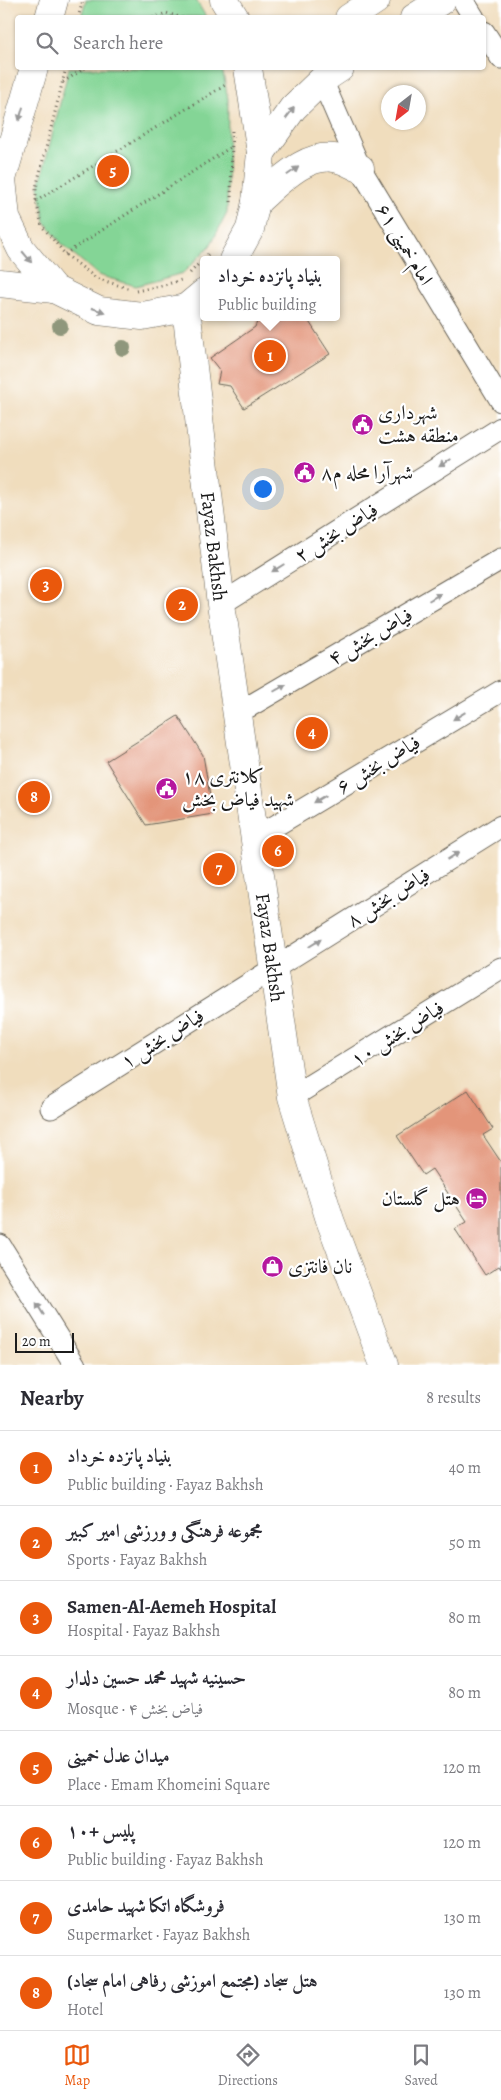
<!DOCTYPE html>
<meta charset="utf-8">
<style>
:root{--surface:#fff;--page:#f2f2f3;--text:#2b2b33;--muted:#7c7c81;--line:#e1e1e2;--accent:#ea580c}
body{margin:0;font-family:Alegreya,Amiri,serif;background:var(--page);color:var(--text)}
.compass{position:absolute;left:381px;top:85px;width:45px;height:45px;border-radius:50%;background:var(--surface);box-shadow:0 1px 4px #0004;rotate:211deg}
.scale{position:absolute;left:15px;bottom:12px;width:59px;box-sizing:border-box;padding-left:5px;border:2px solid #1c1c1c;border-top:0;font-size:14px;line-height:18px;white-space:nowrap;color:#1c1c1c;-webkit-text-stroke:4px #fff;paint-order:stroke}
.you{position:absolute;left:262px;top:488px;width:18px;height:18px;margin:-12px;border:4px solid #fff;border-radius:50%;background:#1a73e8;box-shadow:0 0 0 8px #1a73e833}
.badge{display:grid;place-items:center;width:32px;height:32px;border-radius:50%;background:var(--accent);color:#fff;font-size:16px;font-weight:700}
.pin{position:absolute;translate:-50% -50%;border:2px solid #fff;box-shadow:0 1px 5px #0006}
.popup{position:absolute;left:200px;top:256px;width:140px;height:65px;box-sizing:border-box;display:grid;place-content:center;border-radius:5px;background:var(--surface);filter:drop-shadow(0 1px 4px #0005);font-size:16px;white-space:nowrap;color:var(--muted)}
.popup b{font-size:19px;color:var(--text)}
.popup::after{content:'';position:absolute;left:50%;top:100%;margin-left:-10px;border:10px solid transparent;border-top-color:var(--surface)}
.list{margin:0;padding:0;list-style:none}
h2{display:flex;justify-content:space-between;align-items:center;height:65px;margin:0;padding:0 20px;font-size:21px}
h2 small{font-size:16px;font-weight:400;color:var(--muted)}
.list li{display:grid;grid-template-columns:32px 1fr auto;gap:15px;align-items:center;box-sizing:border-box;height:75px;padding:0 20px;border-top:1px solid var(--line)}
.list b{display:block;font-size:19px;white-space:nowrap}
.list p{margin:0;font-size:16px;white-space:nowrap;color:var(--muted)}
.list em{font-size:16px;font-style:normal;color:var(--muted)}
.icon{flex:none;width:28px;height:28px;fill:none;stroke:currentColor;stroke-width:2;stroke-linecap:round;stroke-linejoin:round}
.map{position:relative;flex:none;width:501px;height:1365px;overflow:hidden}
.search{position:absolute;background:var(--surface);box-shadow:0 1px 4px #0004;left:15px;right:15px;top:15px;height:55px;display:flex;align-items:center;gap:12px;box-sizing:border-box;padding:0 18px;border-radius:5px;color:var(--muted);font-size:19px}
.sheet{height:665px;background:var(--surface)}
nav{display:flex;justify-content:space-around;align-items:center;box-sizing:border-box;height:70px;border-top:1px solid var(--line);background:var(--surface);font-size:14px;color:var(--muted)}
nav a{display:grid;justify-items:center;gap:2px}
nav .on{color:var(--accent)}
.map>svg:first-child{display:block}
</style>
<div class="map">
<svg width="501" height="1365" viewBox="0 0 501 1365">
<rect width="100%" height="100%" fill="#fff"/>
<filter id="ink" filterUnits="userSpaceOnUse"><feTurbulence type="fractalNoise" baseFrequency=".02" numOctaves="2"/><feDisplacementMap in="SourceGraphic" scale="10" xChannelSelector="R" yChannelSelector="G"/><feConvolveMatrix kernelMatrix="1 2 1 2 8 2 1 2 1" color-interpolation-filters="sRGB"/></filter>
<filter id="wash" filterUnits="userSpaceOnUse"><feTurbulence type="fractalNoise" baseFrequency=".0096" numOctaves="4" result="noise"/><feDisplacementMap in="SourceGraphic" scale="20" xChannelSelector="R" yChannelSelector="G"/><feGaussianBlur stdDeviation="1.12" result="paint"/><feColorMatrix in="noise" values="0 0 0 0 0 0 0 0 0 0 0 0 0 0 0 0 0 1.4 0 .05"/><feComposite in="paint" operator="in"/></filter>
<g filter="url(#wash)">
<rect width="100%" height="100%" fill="#f0ddbd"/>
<g fill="#84d596" stroke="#507859">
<polygon points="86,0 196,0 206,17 81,17"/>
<polygon points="69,68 222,68 228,99 227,213 210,246 183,273 136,286 98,275 62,244 45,222 39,187"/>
</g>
<g id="blocks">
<g fill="#e3957a">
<polygon points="259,317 306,317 330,354 244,408 230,386 217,384 220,371 210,358 255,327"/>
<polygon points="178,716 203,755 213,814 146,825 106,761"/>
<polygon points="468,1090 493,1129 483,1135 501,1162 501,1269 499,1266 485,1275 455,1229 467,1222 432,1169 423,1175 397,1136"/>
</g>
</g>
</g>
<g filter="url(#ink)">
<use href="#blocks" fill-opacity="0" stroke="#666054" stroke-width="1"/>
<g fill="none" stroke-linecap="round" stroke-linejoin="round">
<defs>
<g id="street">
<polyline points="463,0 474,18"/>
<polyline points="484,32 501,58"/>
<polyline points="322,80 360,168 501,401"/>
<polyline points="221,604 501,428"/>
<polyline points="238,713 501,559"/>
<polyline points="255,838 501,691"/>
<polyline points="292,1097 501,968"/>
<polyline points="51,1108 501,826"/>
<polyline points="0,1245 75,1365"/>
</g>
<g id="secondary">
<path id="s1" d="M186,308L221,604L292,1097L330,1220L384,1365"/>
</g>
<g id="primary">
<polyline points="224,0 235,18"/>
<polyline points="49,18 54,0"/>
<polyline points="349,18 376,0"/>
<polyline points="414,18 442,0"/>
<polyline points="34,68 2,179 6,218 21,249 54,289 99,311 142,316 186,308 204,293"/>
<polyline points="261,153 293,108 322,80 340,68"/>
<path d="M256,202C278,183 309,148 342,160C348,162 354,166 360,168"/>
<polyline points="233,260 250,229 256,202 261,153 248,68"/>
<polyline points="0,283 54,289"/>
</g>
</defs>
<use href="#street" stroke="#666054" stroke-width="23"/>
<use href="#secondary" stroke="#666054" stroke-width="29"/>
<use href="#primary" stroke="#666054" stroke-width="29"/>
<g stroke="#666054" stroke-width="3" stroke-dasharray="1 4" stroke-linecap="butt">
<polyline points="78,18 83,0"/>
<polyline points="153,18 166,13 183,18"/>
<polyline points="66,68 36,188 36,201 42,226 65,254 96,278 130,289"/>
<polyline points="121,68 129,68"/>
<polyline points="63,82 85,68"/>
<polyline points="36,201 227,84"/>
<polyline points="231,202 232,128"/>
<polyline points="65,254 231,147"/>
<polyline points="190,273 210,252"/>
<polyline points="136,291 161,286 181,280"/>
</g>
<use href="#street" stroke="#fff" stroke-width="21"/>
<use href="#secondary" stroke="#fff" stroke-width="28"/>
<use href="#primary" stroke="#fff" stroke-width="28"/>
</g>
<g fill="#8f977c">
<circle cx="60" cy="326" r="8"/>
<circle cx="123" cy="348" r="8"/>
</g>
<defs><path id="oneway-solid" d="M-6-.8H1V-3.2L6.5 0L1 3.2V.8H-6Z" transform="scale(1.25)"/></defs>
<g fill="#999">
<use href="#oneway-solid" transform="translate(290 113) rotate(-53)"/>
<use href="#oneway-solid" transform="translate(21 114) rotate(106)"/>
<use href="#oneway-solid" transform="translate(293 171) rotate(-35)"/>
<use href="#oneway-solid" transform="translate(27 257) rotate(50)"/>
<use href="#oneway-solid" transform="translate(98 310) rotate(18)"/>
<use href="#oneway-solid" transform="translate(445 463) rotate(148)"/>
<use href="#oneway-solid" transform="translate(278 568) rotate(148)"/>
<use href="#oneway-solid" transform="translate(435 597) rotate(-30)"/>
<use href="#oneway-solid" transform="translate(280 688) rotate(-30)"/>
<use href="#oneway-solid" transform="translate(459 716) rotate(149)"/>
<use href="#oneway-solid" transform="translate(320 799) rotate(149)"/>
<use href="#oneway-solid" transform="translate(453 856) rotate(-32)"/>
<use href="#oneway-solid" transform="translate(315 943) rotate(-32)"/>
<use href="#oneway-solid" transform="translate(40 1309) rotate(-122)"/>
</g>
</g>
<defs>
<symbol id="civic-disc" viewBox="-11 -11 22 22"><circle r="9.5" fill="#b5179e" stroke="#fff"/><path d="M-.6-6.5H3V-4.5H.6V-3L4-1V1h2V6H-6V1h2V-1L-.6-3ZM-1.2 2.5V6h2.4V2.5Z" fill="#fff"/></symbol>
<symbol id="hotel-disc" viewBox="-11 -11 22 22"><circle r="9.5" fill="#b5179e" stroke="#fff"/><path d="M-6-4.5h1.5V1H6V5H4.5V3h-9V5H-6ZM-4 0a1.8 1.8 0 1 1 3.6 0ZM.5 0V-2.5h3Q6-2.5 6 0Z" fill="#fff"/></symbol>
<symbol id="shop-disc" viewBox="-11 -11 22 22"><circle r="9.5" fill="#b5179e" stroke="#fff"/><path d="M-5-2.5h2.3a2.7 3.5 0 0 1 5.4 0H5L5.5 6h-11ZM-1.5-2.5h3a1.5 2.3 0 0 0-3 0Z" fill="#fff"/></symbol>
</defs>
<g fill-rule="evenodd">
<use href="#civic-disc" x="350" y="412" width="25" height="25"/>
<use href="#civic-disc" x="292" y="460" width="25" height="25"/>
<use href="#civic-disc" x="154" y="776" width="25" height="25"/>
<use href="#hotel-disc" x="464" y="1186" width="25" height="25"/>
<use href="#shop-disc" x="260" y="1254" width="25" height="25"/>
</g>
<g text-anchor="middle" stroke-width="4.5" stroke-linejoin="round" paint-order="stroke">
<g font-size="20" fill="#1c1c1c" stroke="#fff">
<text transform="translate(405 244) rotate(59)" y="7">امام خمینی ۶۱</text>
<text transform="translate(336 532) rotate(-32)" y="7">فیاض بخش ۲</text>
<text dy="7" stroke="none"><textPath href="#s1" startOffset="240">Fayaz Bakhsh</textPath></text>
<text transform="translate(370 636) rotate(-30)" y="7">فیاض بخش ۴</text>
<text transform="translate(378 764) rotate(-31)" y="7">فیاض بخش ۶</text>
<text transform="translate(388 897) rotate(-32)" y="7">فیاض بخش ۸</text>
<text dy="7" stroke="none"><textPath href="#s1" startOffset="645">Fayaz Bakhsh</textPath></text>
<text transform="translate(397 1033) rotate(-32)" y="7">فیاض بخش ۱۰</text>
<text transform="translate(162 1038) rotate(-32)" y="7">فیاض بخش ۱</text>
</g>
<g font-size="20" fill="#1c1c1c" stroke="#fff" text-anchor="start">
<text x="378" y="419">شهرداری<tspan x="378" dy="23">منطقه هشت</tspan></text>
<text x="321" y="479">شهرآرا محله م۸</text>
<text x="182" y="783">کلانتری ۱۸<tspan x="182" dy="23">شهید فیاض بخش</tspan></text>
<text x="460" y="1205" text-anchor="end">هتل گلستان</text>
<text x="288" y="1273">نان فانتزی</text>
</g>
</g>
</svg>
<svg class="compass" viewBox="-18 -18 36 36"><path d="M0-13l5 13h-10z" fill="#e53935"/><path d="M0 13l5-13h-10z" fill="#7c7c81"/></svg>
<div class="scale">20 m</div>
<div class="you"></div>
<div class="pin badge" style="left:270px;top:356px">1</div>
<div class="popup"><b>بنیاد پانزده خرداد</b>Public building</div>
<div class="pin badge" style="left:182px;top:605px">2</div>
<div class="pin badge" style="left:46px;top:585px">3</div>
<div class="pin badge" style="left:312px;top:733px">4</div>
<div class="pin badge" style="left:113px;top:171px">5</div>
<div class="pin badge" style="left:278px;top:851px">6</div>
<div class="pin badge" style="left:219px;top:869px">7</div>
<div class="pin badge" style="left:34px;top:797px">8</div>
<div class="search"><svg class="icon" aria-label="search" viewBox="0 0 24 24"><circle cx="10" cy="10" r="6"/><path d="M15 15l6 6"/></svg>Search here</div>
</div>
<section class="sheet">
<h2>Nearby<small>8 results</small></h2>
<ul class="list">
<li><span class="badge">1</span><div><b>بنیاد پانزده خرداد</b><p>Public building · Fayaz Bakhsh</p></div><em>40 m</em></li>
<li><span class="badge">2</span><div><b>مجموعه فرهنگی و ورزشی امیر کبیر</b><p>Sports · Fayaz Bakhsh</p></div><em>50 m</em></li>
<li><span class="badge">3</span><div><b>Samen-Al-Aemeh Hospital</b><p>Hospital · Fayaz Bakhsh</p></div><em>80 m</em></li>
<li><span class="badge">4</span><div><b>حسینیه شهید محمد حسین دلدار</b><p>Mosque · فیاض بخش ۴</p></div><em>80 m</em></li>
<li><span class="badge">5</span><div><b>میدان عدل خمینی</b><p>Place · Emam Khomeini Square</p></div><em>120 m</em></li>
<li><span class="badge">6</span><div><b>پلیس +۱۰</b><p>Public building · Fayaz Bakhsh</p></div><em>120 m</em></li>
<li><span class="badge">7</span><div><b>فروشگاه اتکا شهید حامدی</b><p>Supermarket · Fayaz Bakhsh</p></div><em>130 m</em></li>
<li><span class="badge">8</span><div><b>هتل سجاد (مجتمع اموزشی رفاهی امام سجاد)</b><p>Hotel</p></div><em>130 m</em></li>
</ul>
</section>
<nav>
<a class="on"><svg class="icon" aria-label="map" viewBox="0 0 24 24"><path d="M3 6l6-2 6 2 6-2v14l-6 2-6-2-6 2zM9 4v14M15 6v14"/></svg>Map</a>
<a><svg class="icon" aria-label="directions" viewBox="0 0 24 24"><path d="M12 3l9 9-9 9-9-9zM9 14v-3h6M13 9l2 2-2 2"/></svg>Directions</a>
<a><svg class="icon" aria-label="saved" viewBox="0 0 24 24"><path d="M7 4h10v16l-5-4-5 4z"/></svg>Saved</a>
</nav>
